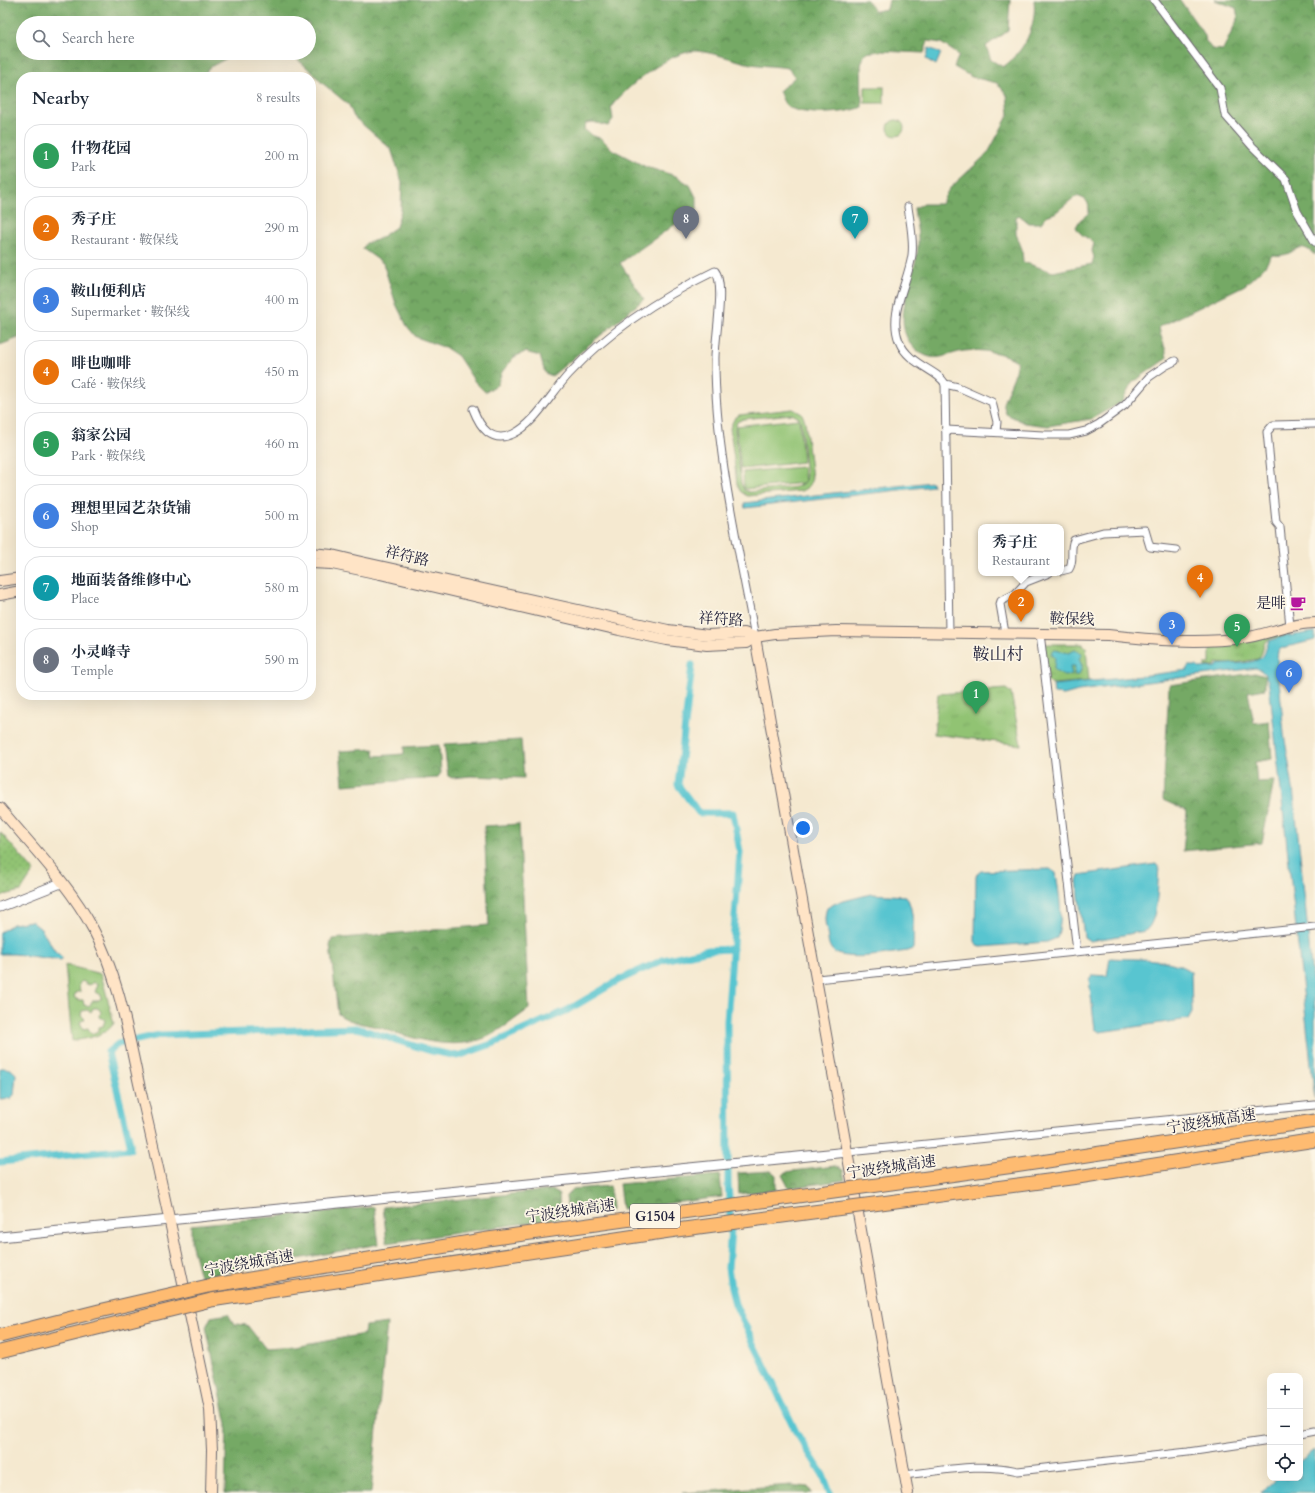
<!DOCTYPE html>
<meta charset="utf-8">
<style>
:root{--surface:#fff;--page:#f2f2f3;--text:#1f2937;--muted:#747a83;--line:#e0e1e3;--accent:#b5179e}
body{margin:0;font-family:Cardo,"Noto Serif SC",serif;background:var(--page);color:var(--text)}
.controls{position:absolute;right:12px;bottom:12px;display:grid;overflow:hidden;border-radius:8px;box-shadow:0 4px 16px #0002}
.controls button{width:36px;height:36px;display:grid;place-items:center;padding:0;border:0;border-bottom:1px solid var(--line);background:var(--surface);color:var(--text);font:20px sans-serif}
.you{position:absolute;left:803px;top:828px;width:14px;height:14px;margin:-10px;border:3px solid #fff;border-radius:50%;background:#1a73e8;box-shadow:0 0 0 6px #1a73e833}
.badge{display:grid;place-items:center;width:26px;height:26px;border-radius:50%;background:var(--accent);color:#fff;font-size:13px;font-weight:700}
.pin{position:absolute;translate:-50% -33px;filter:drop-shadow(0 1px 2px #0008)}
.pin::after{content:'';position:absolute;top:21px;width:14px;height:12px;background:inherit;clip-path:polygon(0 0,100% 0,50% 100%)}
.popup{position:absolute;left:978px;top:524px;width:86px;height:52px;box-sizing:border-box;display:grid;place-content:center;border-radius:8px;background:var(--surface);filter:drop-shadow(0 1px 3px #0005);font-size:13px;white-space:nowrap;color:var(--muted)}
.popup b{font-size:15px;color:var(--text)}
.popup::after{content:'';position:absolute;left:50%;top:100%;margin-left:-8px;border:8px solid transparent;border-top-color:var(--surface)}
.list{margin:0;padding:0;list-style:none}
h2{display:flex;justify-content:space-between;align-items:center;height:52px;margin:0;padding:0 16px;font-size:17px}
h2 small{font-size:13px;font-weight:400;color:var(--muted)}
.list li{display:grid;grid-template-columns:26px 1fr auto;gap:12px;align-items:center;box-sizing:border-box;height:64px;margin:0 8px 8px;padding:0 8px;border:1px solid var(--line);border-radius:16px}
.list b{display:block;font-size:15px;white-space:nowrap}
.list p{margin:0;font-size:13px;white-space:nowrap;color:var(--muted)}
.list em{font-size:13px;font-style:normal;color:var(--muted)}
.icon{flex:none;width:22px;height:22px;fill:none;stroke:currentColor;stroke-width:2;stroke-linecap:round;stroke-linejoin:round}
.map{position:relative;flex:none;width:1315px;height:1493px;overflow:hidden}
.search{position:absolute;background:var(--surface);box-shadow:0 4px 16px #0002;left:16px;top:16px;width:300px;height:44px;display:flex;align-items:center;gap:10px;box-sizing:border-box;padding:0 14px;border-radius:22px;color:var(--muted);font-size:15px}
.panel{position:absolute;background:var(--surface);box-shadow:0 4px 16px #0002;left:16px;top:72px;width:300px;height:628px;border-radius:16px}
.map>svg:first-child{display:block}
</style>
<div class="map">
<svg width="1315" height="1493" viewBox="0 0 1315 1493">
<defs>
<pattern id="forest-crowns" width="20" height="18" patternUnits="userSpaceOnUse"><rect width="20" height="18" fill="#74a965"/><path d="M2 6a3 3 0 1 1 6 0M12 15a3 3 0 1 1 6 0" fill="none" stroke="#5f8954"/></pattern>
<pattern id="park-tufts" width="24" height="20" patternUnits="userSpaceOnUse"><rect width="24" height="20" fill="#91c373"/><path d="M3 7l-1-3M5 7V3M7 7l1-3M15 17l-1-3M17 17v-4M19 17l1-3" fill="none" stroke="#7da764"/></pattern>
<pattern id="garden-dots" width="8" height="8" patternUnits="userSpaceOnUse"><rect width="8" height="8" fill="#91c373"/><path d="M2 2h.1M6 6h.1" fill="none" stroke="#7da764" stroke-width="1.8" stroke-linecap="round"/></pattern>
</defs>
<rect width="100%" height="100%" fill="#fcf5e5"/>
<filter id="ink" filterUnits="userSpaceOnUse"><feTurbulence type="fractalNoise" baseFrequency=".025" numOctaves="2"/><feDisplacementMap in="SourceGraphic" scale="8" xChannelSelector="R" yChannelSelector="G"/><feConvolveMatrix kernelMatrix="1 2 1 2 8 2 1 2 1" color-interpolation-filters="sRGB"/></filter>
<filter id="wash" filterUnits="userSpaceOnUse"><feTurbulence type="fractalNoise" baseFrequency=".012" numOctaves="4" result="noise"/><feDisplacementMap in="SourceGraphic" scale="16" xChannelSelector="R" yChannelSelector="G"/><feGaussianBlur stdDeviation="0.9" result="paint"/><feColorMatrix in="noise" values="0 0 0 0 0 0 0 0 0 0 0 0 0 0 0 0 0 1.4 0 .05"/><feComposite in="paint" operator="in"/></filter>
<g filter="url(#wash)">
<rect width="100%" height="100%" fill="#f5e9d0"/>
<g fill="#91c373" stroke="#5a7257" fill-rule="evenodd">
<rect x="865" y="87" width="19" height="16"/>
<circle cx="896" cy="128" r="8"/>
<path d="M793,409L802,414L805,421L812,478C810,485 808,488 801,491L747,496L740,491L737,484L730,428L734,419L739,415ZM792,414L799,418L801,424L806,477L805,482L803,467L743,472L744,489L804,483L796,487L749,492L744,490L741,483L735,429L737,422L743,419Z"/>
<polygon points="799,419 803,462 741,469 736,426"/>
<path d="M65,965L101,974L114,1023C107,1036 85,1039 72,1041ZM82,981L89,985L94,982L98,984L95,992L100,994L102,998L97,1001H92L89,1007L84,1005L83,1000H78L74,997L76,992H80L79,984ZM93,1008H98L101,1012L100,1017L105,1020L103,1026L98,1027V1031L91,1034L88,1028L83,1029L80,1022L85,1019L81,1015L82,1011L87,1010L91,1012Z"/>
</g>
<g fill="url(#forest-crowns)" stroke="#4b6650" fill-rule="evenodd">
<path d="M0,0H867L875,11L887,9L889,0H1010L1008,31L986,46L991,60L1003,67C1024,52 1037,26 1034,0H1180L1205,36L1206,42L1212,49L1223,50L1238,18L1236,8L1215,0H1315V255C1298,239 1296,254 1282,255C1279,256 1275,255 1272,255L1265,266L1245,285L1159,327C1160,338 1166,346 1167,358L1132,383L1122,402L1091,419L1048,426L1025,423L1006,414L1003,403L1014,376L1017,361C1003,352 980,349 964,351C946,354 935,364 918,351C885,326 917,277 918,245C919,233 915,220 914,208L924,204H941L949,189L988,153L1009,114L1007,95L997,83L972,77L954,67L959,55L941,43L928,41L924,53L881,51L865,53L861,65L862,107C848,114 798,117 786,105C783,102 781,95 779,91L795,77L788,68C776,66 763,66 751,64C733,60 716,53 697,51C671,50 626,87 611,107L613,119L608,126L593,122L586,123L584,129L591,135L602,139L613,150L646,167L676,176L690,185L697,199V209L620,263L644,299L552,376L545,373L540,356L525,352L514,357L502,372L497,385L485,392L475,382L458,356L446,348L416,337L407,326L396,304L383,263L363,249L366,243L377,240L396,227L401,210L402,182L391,149L354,117L349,105L321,82L312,72L297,59L277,53H309V23H23V53H237L210,67L202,77H21V337L0,345ZM1076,196C1087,199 1089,201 1089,213L1080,220L1076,227C1082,238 1087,236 1094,243L1092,251L1094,257L1092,264L1053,272L1023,262L1022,249L1016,234V217L1019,215L1029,223H1041L1046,216L1055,213Z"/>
<polygon points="1255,673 1265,676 1265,689 1248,692 1254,723 1269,721 1272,759 1255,762 1257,782 1274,781 1262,843 1183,851 1187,811 1163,800 1169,685"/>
<polygon points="521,740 524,778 471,776 452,778 448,776 444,744"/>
<polygon points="439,745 441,773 437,778 343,785 340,751 374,749 375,756 404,754 404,747"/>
<path d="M519,824L529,1009C516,1018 499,1032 485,1038C452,1051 414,1039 381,1028C366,1024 350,1023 338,1014L330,946L332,939L489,925L484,826Z"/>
<polygon points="835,1166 843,1170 845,1180 789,1188 782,1175 785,1172"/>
<polygon points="771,1171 776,1175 776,1190 739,1194 738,1173"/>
<polygon points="720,1175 722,1197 622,1209 619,1184"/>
<polygon points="610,1186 612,1210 568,1216 566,1196 573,1189"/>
<polygon points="552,1190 559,1195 560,1218 387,1243 383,1207"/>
<polygon points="374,1207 379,1244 200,1277 191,1242 191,1225"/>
<polygon points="228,1314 234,1324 247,1325 266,1349 294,1347 364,1334 365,1326 387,1323 371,1493 225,1493 227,1424 206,1327 211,1317"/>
<polygon points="791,1485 808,1487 812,1493 682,1493"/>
</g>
<g fill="url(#park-tufts)" stroke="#5a7257">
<path d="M1290,628L1291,634C1284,636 1267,637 1264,644C1262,650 1263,654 1258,659L1230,664L1216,663L1215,666L1205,667V664H1210V643Z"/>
<polygon points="1044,644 1083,644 1084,647 1086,647 1089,681 1054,684 1048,682"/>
<polygon points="1006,689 1011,693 1021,745 934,734 938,694"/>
</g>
<polygon fill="url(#garden-dots)" stroke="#5a7257" points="0,832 34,871 21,891 0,896"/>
<g fill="#58c5d0" stroke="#3d7486">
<polygon points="929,48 941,53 936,65 926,59"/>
<polygon points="932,482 933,486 745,508 744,503"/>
<path d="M1315,632V640L1282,648L1278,651L1277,658L1284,734L1293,788L1306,912L1315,1010V1100L1271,701C1269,688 1270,673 1256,668L1078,691L1064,695L1054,694L1053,685L1133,677L1188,670V666H1197L1199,668L1217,667V665C1228,663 1256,665 1263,656C1266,652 1266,646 1269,641L1282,637Z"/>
<polygon points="1055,650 1069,653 1075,650 1082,653 1079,659 1082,666 1079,675 1074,675 1075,666 1070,666 1072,675 1064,676 1055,671 1054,667 1055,658 1051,653"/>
<path d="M1156,864L1159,868C1157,885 1159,921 1145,931L1090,941L1084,937L1077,881L1079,875Z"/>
<path d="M1050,869L1056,873C1059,895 1064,917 1057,938L1047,942L981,947L977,946L975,941L976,875L981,871Z"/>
<path d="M871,894L906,896C914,907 914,935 913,949L908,951C890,953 850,962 834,952C828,947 828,939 827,932C825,924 824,916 827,908L836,903Z"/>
<polygon points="31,921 41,929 55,951 63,958 61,960 14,954 0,954 0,932 13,924"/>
<path d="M1110,958C1135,960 1170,956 1191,972L1192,1012L1188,1019L1100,1032L1095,1029L1089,980L1093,975L1107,976Z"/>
<path d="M0,1068C7,1068 11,1068 16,1074L14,1095L11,1098L0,1099Z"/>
<polygon points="1315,1450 1315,1493 1261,1493 1278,1478 1300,1478 1300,1461"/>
</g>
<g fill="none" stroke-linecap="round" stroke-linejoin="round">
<g stroke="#58c5d0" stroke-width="7">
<polyline points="692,665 678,785 699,813 733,813 740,852 727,1021 728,1184 731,1230 728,1268 731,1288 735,1304 771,1379 796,1432 823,1475 830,1493"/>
<polyline points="0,1162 130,1149 130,1143 108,1052 118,1044 160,1035 357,1028 431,1051 458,1056 492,1044 568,1010 619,980 663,960 709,950 733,949"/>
</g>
</g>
</g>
<g filter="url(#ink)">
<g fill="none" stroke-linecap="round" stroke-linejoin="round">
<defs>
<g id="minor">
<polyline points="1154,0 1220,88 1225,115 1252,146 1286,179 1297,211 1315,242"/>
<path d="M908,207C910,222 914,239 912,255C908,283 888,313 899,341C908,365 939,370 945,384L949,633"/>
<polyline points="945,384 958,387 992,402 997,422 996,432"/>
<path d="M473,409C480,427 491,444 513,434C535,424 552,392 569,374C610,330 661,297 715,271C726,284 714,342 715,361C715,451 739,549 755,637"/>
<polyline points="946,430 1043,435 1069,435 1086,431 1099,424 1125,405 1149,377 1165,366 1175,361"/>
<path d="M1061,571L1069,569C1075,560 1069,550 1074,540L1103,532L1145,530L1150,547L1176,550"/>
<polyline points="1290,626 1280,527 1276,522 1267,432 1273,425 1315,424"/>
<polyline points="1005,633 1000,604 1001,601 1015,594 1026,582 1049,573"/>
<polyline points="1040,633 1077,951"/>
<polyline points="817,979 1315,927"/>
<polyline points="848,1152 1315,1105"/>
<polyline points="1300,1434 1315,1431"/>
<path d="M904,1475C942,1471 981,1462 1018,1471L1188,1452L1270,1440"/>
</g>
<g id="tertiary">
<polyline points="0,907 61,883"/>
<polyline points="0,1237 848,1152"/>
</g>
<g id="secondary">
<polyline points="311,553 332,555 357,561 668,630 708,635 744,633 755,637"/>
<path d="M311,563L332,564L380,574L619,630L667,640L707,645L746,643L755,637L775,634L836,631L1108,635C1152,640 1198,644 1243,638C1267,635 1290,623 1315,623"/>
<polyline points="0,581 21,578"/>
<polyline points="0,595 21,591"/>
<polyline points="755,637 908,1493"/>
<path d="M0,808C32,847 70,885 93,929C121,981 129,1041 142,1097C166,1201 188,1305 210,1409L212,1450L211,1493"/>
</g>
</defs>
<use href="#minor" stroke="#6c686f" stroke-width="9"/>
<use href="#tertiary" stroke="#6c686f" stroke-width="11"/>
<use href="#secondary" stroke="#6c686f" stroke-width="12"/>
<use href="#minor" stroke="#fff" stroke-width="7"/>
<use href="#tertiary" stroke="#fff" stroke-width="9"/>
<use href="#secondary" stroke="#ffe4c6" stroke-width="10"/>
<defs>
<g id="motorway-bridge">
<polyline points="0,1336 99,1311 208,1286 488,1239 1014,1166 1315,1121"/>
<polyline points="0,1352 211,1300 669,1231 1078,1177 1315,1140"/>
</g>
</defs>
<use href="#motorway-bridge" stroke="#6c686f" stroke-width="15" stroke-linecap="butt"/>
<use href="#motorway-bridge" stroke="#febb71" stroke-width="13"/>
</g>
</g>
<defs>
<symbol id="cafe-bare" viewBox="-9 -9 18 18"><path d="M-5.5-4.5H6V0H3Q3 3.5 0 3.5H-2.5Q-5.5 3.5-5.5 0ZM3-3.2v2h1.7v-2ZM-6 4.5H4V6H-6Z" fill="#b5179e" stroke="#fcf5e5" stroke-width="2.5" paint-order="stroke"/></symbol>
</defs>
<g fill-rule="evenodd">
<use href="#cafe-bare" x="1287" y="592" width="22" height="22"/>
</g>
<g text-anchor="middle" stroke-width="3.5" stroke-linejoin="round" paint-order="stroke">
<rect fill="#fcf5e5" stroke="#63616e" stroke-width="1" x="630" y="1204" width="50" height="24" rx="3"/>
<g font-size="14" font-weight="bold" fill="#22223b">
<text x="655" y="1221">G1504</text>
</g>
<g font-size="15" fill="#22223b" stroke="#fcf5e5">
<text transform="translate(407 556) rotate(13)" y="5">祥符路</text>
<text transform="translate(721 619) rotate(3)" y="5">祥符路</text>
<text transform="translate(1072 619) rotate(1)" y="5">鞍保线</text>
<text transform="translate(1211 1121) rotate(-9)" y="5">宁波绕城高速</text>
<text transform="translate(891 1167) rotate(-8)" y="5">宁波绕城高速</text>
<text transform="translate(570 1211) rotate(-8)" y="5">宁波绕城高速</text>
<text transform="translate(249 1263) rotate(-10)" y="5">宁波绕城高速</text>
</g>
<g font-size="15" fill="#22223b" stroke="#fcf5e5" text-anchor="end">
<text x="1286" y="608">是啡</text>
</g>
<g font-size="17" fill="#22223b" stroke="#fcf5e5">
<text x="998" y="660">鞍山村</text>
</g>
</g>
</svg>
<div class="controls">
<button>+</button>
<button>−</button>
<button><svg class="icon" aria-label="locate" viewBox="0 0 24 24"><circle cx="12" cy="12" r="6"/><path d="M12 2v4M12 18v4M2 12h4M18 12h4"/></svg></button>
</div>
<div class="you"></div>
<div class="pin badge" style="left:976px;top:714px;background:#2e9e5b">1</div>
<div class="pin badge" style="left:1021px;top:622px;background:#e8710a">2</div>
<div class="popup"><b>秀子庄</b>Restaurant</div>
<div class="pin badge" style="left:1172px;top:645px;background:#3f7fe0">3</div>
<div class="pin badge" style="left:1200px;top:598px;background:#e8710a">4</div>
<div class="pin badge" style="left:1237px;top:647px;background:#2e9e5b">5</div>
<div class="pin badge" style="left:1289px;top:693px;background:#3f7fe0">6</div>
<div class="pin badge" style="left:855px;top:239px;background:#0f9aa8">7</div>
<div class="pin badge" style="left:686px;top:239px;background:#6b7280">8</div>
<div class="search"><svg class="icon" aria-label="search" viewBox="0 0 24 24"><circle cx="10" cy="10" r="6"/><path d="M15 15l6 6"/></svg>Search here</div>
<section class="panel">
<h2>Nearby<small>8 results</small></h2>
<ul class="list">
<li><span class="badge" style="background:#2e9e5b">1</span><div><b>什物花园</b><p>Park</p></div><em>200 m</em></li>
<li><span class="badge" style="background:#e8710a">2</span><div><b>秀子庄</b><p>Restaurant · 鞍保线</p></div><em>290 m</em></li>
<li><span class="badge" style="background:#3f7fe0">3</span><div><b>鞍山便利店</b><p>Supermarket · 鞍保线</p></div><em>400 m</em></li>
<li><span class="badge" style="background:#e8710a">4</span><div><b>啡也咖啡</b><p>Café · 鞍保线</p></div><em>450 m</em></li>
<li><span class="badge" style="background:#2e9e5b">5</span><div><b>翁家公园</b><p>Park · 鞍保线</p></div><em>460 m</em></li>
<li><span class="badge" style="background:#3f7fe0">6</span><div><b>理想里园艺杂货铺</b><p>Shop</p></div><em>500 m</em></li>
<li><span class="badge" style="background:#0f9aa8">7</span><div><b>地面装备维修中心</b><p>Place</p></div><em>580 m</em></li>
<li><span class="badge" style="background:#6b7280">8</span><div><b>小灵峰寺</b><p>Temple</p></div><em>590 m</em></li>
</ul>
</section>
</div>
